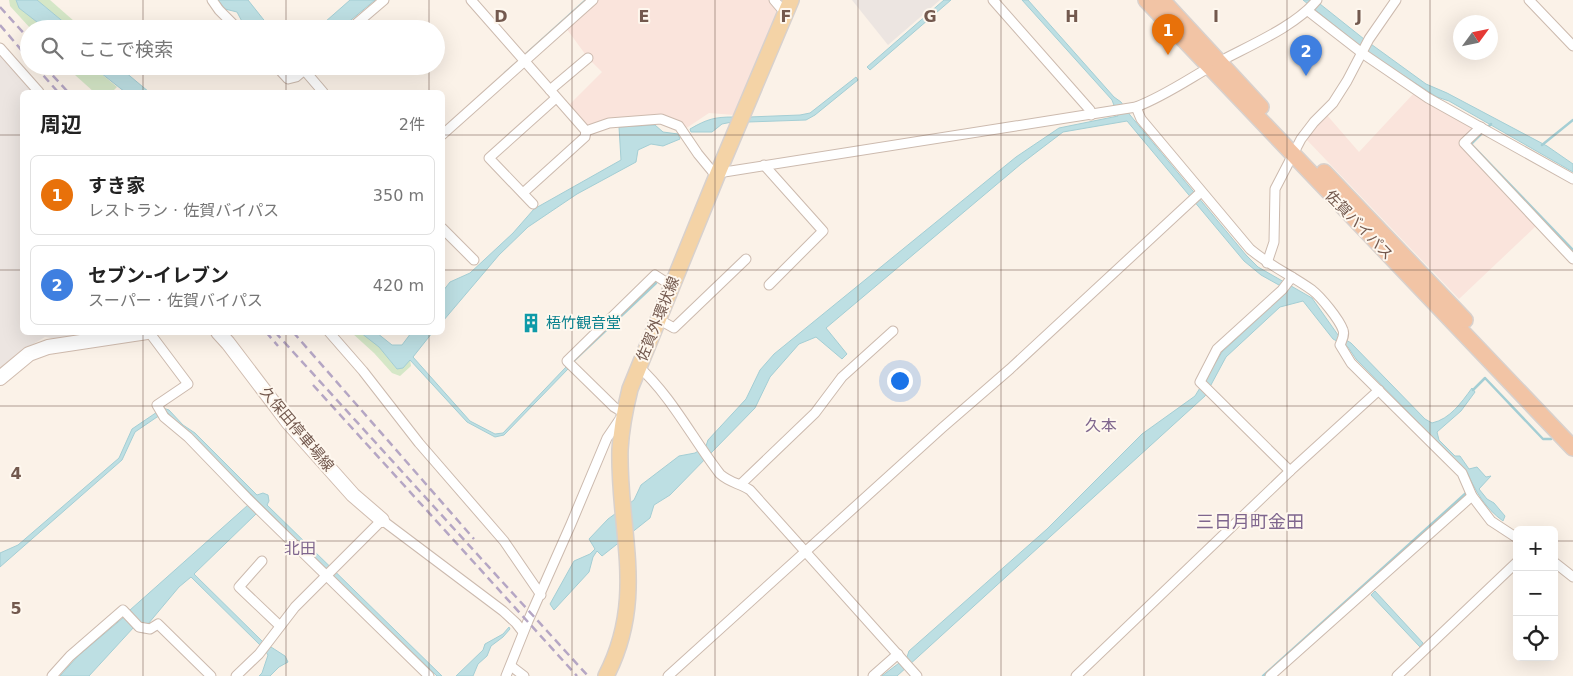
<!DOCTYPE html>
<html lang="ja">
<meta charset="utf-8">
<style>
:root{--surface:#fff;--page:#f6f6f6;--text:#222;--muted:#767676;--line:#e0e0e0;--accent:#da6f57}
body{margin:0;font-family:"DejaVu Sans","Noto Sans JP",sans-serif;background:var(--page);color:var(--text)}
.controls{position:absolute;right:15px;bottom:15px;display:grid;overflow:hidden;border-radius:8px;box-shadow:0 5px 20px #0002}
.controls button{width:45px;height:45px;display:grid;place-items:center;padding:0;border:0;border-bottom:1px solid var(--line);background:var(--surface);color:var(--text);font:25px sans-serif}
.compass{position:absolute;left:1453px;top:15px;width:45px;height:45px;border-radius:50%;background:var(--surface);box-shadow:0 5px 20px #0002;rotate:57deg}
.you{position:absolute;left:899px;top:380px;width:18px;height:18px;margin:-12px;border:4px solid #fff;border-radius:50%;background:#1a73e8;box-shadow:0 0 0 8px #1a73e833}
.badge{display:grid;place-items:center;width:32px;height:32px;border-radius:50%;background:var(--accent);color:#fff;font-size:16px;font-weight:700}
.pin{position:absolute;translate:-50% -41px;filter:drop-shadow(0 1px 2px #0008)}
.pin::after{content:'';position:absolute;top:26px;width:18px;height:15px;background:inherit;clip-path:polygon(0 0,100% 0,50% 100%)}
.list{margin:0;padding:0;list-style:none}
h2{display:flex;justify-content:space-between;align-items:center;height:65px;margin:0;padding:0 20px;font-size:21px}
h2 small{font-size:16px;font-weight:400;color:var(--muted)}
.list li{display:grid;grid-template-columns:32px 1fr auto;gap:15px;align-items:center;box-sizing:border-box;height:80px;margin:0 10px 10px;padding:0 10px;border:1px solid var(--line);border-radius:8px}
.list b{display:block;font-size:19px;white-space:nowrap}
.list p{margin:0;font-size:16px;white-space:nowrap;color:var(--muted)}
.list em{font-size:16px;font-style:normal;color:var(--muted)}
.icon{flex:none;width:28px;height:28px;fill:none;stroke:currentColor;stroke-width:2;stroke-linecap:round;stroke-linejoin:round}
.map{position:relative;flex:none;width:1573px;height:676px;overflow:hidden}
.search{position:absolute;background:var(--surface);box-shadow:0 5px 20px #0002;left:20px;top:20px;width:425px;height:55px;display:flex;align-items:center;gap:12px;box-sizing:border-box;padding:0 18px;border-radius:28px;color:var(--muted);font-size:19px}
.panel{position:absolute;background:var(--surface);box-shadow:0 5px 20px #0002;left:20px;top:90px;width:425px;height:245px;border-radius:8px}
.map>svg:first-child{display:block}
</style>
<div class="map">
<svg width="1573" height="676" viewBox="0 0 1573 676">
<rect width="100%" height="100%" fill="#fbf2e8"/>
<g fill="#fae4dc">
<polygon points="597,0 770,0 780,13 753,76 734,115 709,113 685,129 661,115 607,119 585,126 568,106 602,72 588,58 566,28"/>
<polygon points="1414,93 1476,129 1461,143 1536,226 1459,299 1306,139 1312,127 1326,114 1359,152"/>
</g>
<g fill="#ece5e1">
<polygon points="852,0 940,0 888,45"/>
<polygon points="0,48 39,92 22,92 22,332 111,333 64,340 45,337 23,350 0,370"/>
</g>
<g fill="#d5e7c7">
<polygon points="9,0 16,0 19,8 46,29 31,29 10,6"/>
<polygon points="37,0 50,0 83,29 72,29"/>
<polygon points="65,66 92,66 117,87 112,92 94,92"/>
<path d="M352,333C372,332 385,355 397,369L410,359L411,366L400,376L392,373L374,353Z"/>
</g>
<g fill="#bddfe3" stroke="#a4ced4">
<polygon points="16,0 37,0 72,29 46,29 19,8"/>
<polygon points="218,0 248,0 271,29 246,29 237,12 225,9"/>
<polygon points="350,0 375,0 340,29 317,29"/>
<polygon points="944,0 951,0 870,70 867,67"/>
<path d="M1022,0H1028L1114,97L1121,102L1130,115L1246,255L1258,267L1312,298L1338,335L1351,343L1425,419L1432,423C1450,419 1461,403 1472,388L1475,392L1461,411L1437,432L1439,440L1455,456H1460L1469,469L1477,467L1486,477L1491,476L1479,489L1487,499L1494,503L1505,516L1503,521C1485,508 1476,492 1467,472L1356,359L1348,347L1333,339L1303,301L1280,307L1226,357L1205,396L897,676H882L907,657L909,651L1047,529L1142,434L1195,396L1222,352L1286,293V289L1261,275L1244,261L1127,121L1063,132L1021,164L826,328L847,354L842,359L816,337L799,344L770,377L755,408L670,495L654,505L650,518L602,556L597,551L593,557L589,572L554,610L550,604L574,561L590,554L595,549L589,539L608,519L634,500L641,485L679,456L695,453L706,446L708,440L746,399L760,370L774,354L1016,157L1059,128L1118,116L1112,100Z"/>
<polygon points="1303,0 1315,0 1364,39 1426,84 1447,93 1547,146 1573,164 1573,172 1449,101 1437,97 1370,54"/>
<polygon points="92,66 118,66 149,92 125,92"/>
<polygon points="856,77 858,80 815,115 806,120 748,122 749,117 800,115 810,113"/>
<path d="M733,117L732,122L722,124L712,132H691L690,129C707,119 715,117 733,117Z"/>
<polygon points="655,125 663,132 678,134 680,139 663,146 651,144 638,150 636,162 577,194 528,227 499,255 443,321 443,291 450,282 470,273 513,233 534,209 621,160 619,127"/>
<polygon points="361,333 377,333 392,345 402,345 411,333 432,333 413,357 470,421 495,434 503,433 566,367 568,369 504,435 495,437 467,422 410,360 403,368 397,369 379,347"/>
<polygon points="163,408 169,410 183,425 195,433 257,495 263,493 268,495 269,501 267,505 442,676 437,676 334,577 192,435 180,428 168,413 157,417 135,432 122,460 0,567 0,553 18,545 119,458 132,429"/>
<polygon points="248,505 256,514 194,574 263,642 261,646 191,577 179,587 148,624 140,623 134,627 89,676 60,676 78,656 124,617 134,615 130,610"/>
<polygon points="1375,591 1423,643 1420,647 1371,595"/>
<polygon points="509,627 510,629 503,637 491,646 487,656 478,664 473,676 456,676 483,650 485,644 503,634"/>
<polygon points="271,647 285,656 288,662 279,667 270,676 259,676 262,673 268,655 266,652"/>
</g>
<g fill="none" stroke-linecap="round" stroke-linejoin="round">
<g stroke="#a4ced4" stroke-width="2.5">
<polyline points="524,56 586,0"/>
<polyline points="505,73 520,60"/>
<polyline points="1491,124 1471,144 1573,250"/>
<polyline points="1542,145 1573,120"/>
<polyline points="567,367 656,283"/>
<polyline points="1473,390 1485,378 1543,439 1551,439"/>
<polyline points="1263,676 1466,493"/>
</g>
<defs>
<g id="minor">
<polyline points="212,0 219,10 238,29"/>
<path d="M471,0L586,131L609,123L661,119L679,126L698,154L712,171L718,173L1136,107C1165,96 1190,78 1217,63C1248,46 1295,27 1317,0"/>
<polyline points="774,0 786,14"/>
<polyline points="993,0 1090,110 1091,115"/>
<polyline points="1529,0 1573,46"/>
<polyline points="1308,11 1362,53 1428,98 1573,179"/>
<polyline points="350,29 384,0"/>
<polyline points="0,48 39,92"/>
<polyline points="276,66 288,79 296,77 309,66"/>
<polyline points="305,71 323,92"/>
<polyline points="550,90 588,58"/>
<path d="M1136,107L1141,119L1250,249C1270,266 1291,275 1312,290C1321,297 1339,319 1343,330C1345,335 1342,340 1340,345L1351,363L1462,473L1472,496L1491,521L1517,538"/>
<polyline points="1481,127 1464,143 1573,259"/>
<polyline points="442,135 593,0"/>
<polyline points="764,165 823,231 769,285"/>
<polyline points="523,193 585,137 586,131"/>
<polyline points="533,204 489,158 556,98"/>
<polyline points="442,228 474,260"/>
<polyline points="1267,263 1274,242 1275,189 1301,139 1314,122 1333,103 1347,81 1369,39 1396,0"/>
<polyline points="658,319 674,328 746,259"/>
<polyline points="149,332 188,384 157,405 164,417 188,437 247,498 429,676"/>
<polyline points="329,332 363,371 419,443 504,541 541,595"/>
<path d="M638,366C672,397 692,438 720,474C730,483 739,483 750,490L917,676"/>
<polyline points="1290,471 1200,382 1217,349 1282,290 1292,277"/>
<polyline points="741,484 815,413 842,377 893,331"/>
<polyline points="262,561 239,587 280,626"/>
<polyline points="1554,562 1573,577"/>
<polyline points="511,666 524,676"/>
<polyline points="52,676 70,656 123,610 139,627 150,629 158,624 211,676"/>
<polyline points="236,676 259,654 295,607 382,520 503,611 516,623 523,632"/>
<polyline points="506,676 528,621 571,524 607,438 624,413 614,407 567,361 655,275 672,286"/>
<polyline points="668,676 942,428 1010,369 1201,192"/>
<polyline points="873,676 898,654"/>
<polyline points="1076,676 1290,471 1379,390"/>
<polyline points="1270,676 1472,496"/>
<polyline points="1397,676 1517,562"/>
</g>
<g id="secondary">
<polyline points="218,332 228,343 288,422 353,495 382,520"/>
<polyline points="0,378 29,354 48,347 147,332"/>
</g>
<path id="primary" d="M606,676C647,597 618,531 620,450C621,429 625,409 630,389L718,173L791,0"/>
<g id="trunk">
<polyline points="1146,0 1573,448"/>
<polyline points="1162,0 1261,107"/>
<polyline points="1324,172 1465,320"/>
</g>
</defs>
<use href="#minor" stroke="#ccbaae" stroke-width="11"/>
<use href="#secondary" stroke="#d0bcaf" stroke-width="16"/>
<use href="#primary" stroke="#d8d1cd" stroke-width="18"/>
<use href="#trunk" stroke="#d8d1cd" stroke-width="18"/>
<use href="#minor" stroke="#fff" stroke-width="9"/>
<use href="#secondary" stroke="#fff" stroke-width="14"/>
<use href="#primary" stroke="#f4d3a6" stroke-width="15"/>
<use href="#trunk" stroke="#f2c4a5" stroke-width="15"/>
<g stroke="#b5a6c4" stroke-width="2.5" stroke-dasharray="8 5" stroke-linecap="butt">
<polyline points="0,7 29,39"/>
<polyline points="0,25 29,59"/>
<polyline points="35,66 58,92"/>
<polyline points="44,66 68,92"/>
<polyline points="266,332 278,346"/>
<polyline points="275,332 588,676"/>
<polyline points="293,332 474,539"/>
<polyline points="313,385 577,676"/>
</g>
</g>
<path fill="none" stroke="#73594e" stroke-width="1" stroke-opacity="0.55" d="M143,0V29M286,0V29M429,0V29M572,0V676M715,0V676M858,0V676M1001,0V676M1144,0V676M1287,0V676M1430,0V676M143,66V92M286,66V92M429,66V92M0,135H22M442,135H1573M0,270H22M442,270H1573M143,332V676M286,332V676M429,332V676M0,406H1573M0,541H1517M1554,541H1573"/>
<defs>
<symbol id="building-bare" viewBox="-9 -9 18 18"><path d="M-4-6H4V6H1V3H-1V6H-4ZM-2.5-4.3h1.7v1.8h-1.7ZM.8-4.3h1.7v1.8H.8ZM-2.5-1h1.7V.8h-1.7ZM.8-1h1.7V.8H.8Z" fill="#0f9aa8" stroke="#fef7ee" stroke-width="2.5" paint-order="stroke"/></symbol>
</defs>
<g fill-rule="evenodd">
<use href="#building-bare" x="517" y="309" width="28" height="28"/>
</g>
<g text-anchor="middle" stroke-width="4" stroke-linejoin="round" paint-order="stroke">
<g font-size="15" fill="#73594e" stroke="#fef7ee">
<text transform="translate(1359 225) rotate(46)" y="5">佐賀バイパス</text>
<text transform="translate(658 319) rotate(-68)" y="5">佐賀外環状線</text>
<text transform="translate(297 429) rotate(50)" y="5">久保田停車場線</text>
</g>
<g font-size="15" fill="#0d838f" stroke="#fef7ee" text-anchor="start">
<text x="546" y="328">梧竹観音堂</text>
</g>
<g font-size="16" fill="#7f668e" stroke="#fef7ee">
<text x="1101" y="431">久本</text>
<text x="300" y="554">北田</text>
</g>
<g font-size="18" fill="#7f668e" stroke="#fef7ee">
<text x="1250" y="528">三日月町金田</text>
</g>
</g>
<g font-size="16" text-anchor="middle" font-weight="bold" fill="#73594e" stroke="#fef7ee" stroke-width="4" stroke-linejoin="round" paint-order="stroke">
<text x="501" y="22">D</text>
<text x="644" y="22">E</text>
<text x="786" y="22">F</text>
<text x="930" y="22">G</text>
<text x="1072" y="22">H</text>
<text x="1216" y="22">I</text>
<text x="1359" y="22">J</text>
<text x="16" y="479">4</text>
<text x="16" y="614">5</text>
</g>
</svg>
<div class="controls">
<button>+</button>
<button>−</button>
<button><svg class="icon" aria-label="locate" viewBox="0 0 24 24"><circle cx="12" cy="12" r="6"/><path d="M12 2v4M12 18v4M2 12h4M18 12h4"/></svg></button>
</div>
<svg class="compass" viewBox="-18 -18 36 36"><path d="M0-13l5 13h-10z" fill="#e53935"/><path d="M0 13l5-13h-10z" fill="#767676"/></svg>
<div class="you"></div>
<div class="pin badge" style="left:1168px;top:55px;background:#e8710a">1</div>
<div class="pin badge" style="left:1306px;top:76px;background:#3f7fe0">2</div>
<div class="search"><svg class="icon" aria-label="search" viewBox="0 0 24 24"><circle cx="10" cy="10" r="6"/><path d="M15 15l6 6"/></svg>ここで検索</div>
<section class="panel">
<h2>周辺<small>2件</small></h2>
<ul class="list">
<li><span class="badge" style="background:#e8710a">1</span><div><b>すき家</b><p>レストラン · 佐賀バイパス</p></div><em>350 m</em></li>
<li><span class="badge" style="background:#3f7fe0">2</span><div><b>セブン-イレブン</b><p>スーパー · 佐賀バイパス</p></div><em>420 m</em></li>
</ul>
</section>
</div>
